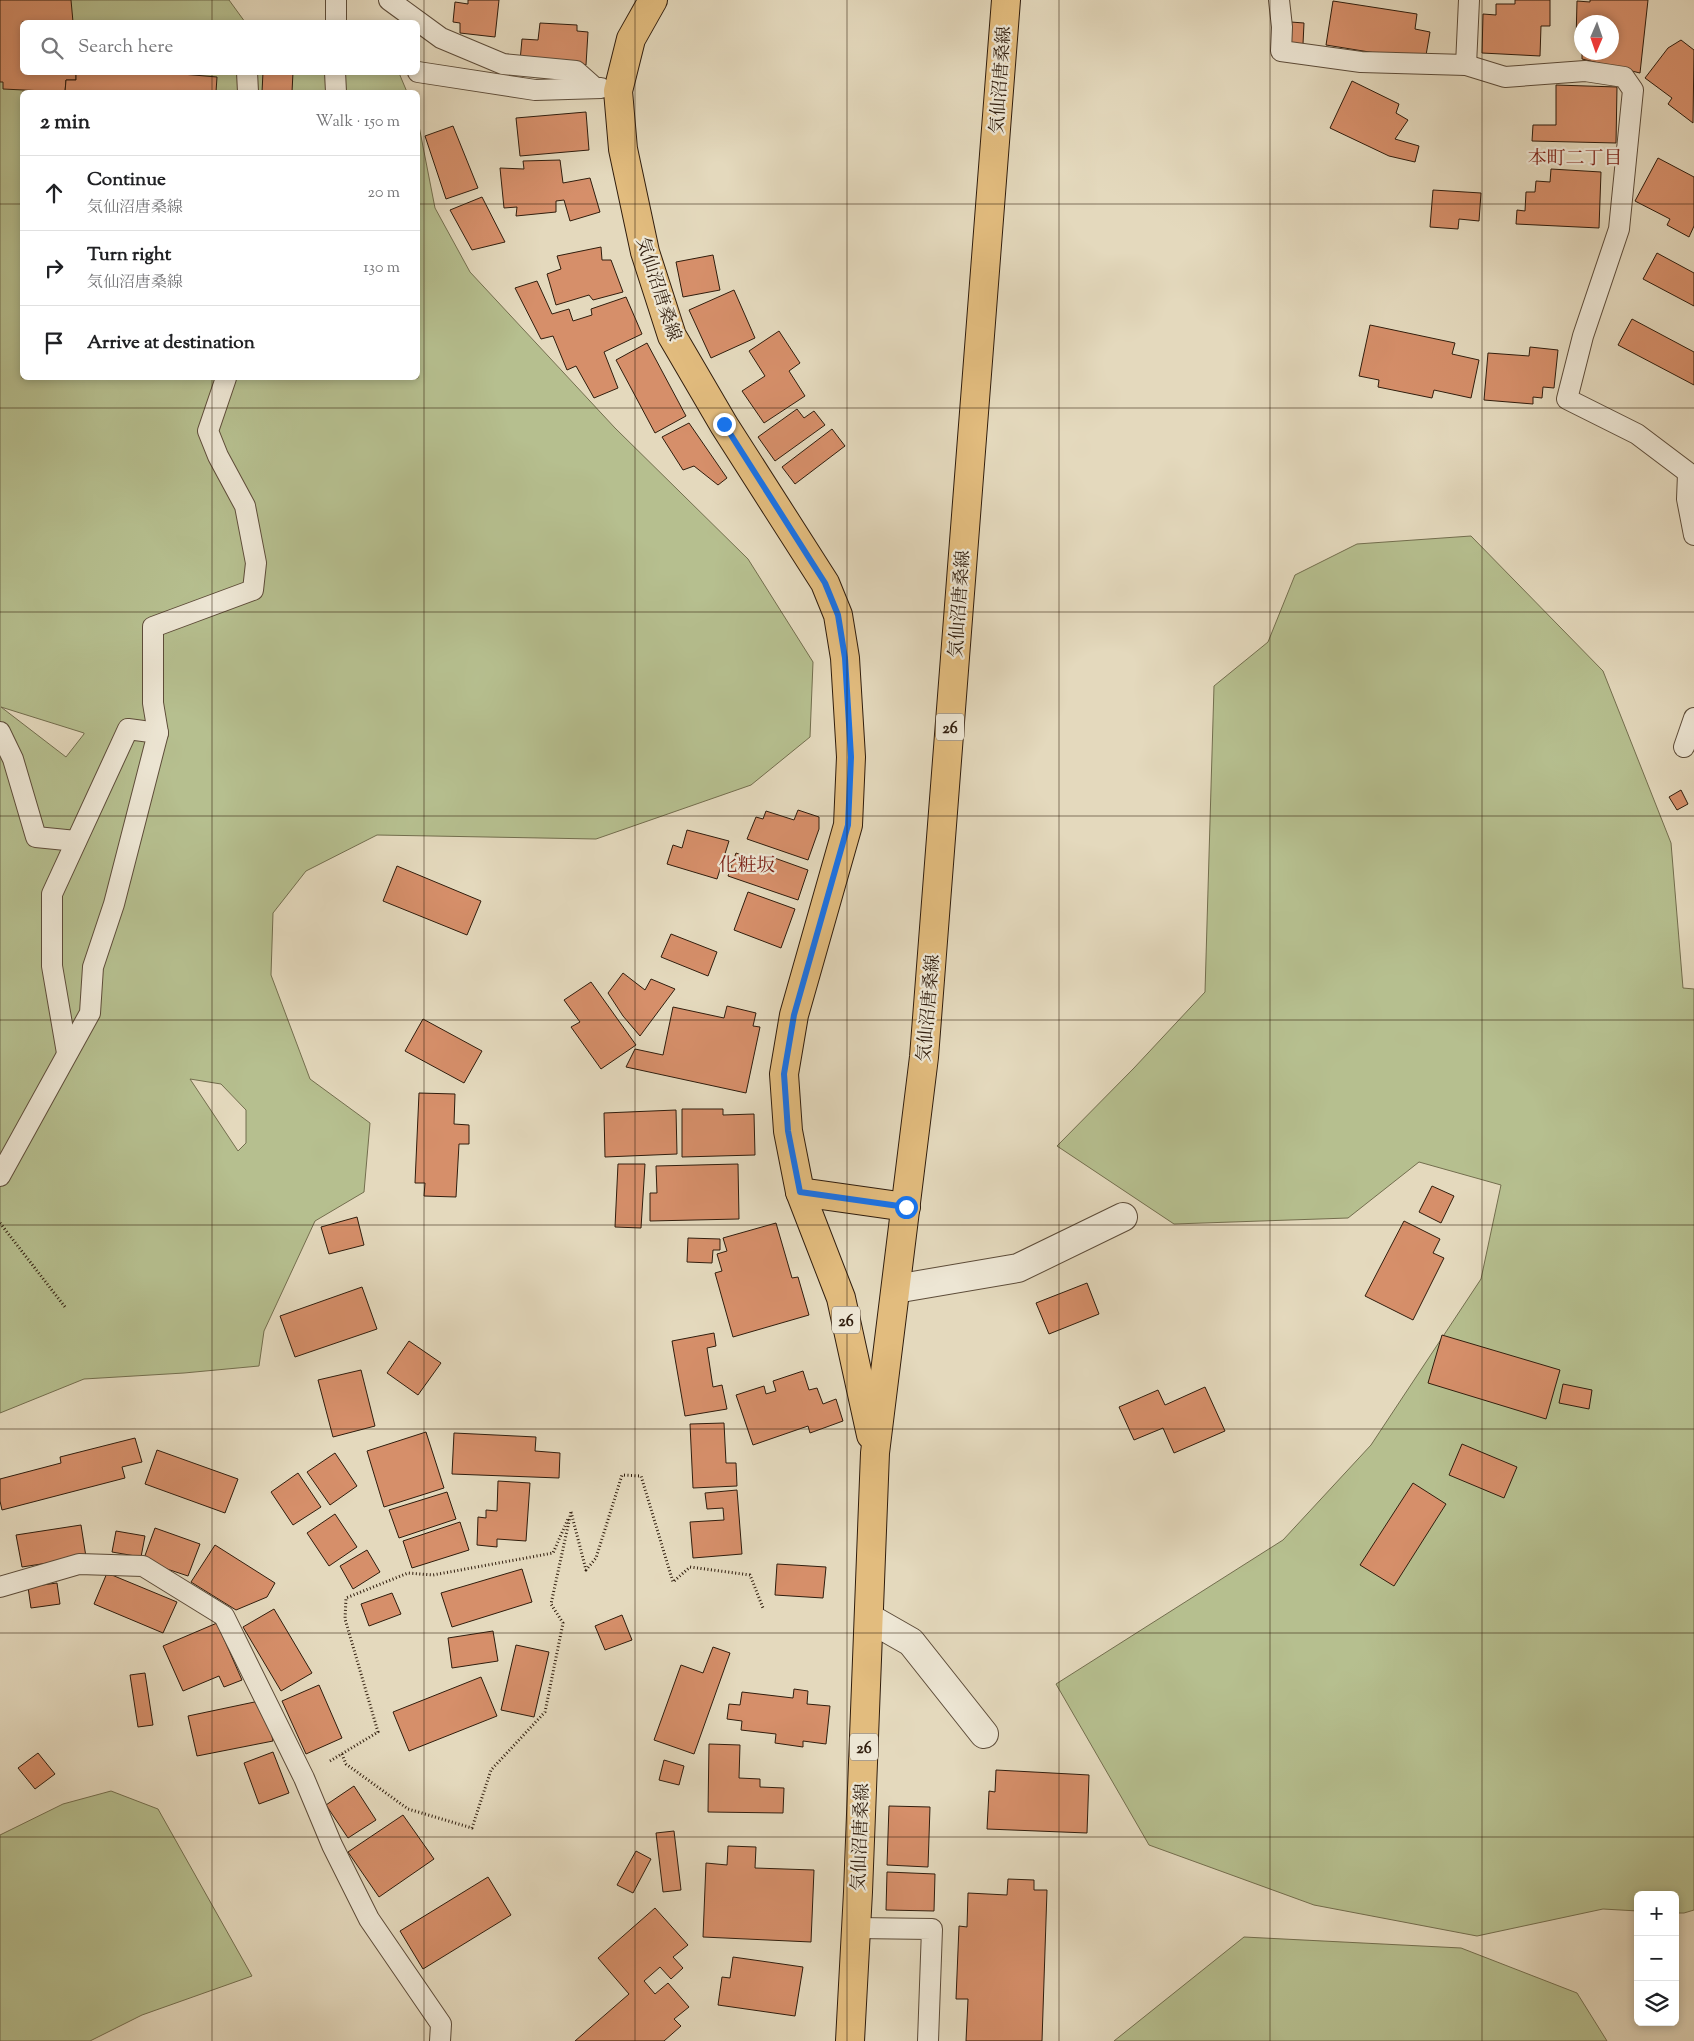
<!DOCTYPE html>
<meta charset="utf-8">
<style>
:root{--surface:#fff;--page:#f6f6f6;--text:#202124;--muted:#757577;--line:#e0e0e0}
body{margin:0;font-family:"Sorts Mill Goudy","Noto Serif JP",serif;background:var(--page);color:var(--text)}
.controls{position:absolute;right:15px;bottom:15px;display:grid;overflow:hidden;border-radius:8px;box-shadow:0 2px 8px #0003}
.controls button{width:45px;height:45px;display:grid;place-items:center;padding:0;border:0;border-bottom:1px solid var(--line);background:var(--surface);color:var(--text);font:25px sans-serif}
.compass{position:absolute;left:1574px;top:15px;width:45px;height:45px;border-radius:50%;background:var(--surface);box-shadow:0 2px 8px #0003;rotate:182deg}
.stop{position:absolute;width:15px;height:15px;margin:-11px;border:4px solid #1a73e8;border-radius:50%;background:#fff}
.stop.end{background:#1a73e8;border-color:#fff;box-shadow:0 1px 5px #0008}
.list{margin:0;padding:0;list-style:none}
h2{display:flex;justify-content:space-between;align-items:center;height:65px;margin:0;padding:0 20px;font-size:21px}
h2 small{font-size:16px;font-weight:400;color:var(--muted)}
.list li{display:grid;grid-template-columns:32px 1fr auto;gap:15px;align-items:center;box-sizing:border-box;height:75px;padding:0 20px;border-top:1px solid var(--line)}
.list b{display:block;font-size:19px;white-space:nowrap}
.list p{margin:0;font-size:16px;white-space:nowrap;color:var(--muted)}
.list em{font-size:16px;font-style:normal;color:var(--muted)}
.icon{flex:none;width:28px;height:28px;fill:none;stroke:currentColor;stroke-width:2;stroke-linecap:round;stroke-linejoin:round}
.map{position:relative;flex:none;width:1694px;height:2041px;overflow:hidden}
.search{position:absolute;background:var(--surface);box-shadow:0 2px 8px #0003;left:20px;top:20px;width:400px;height:55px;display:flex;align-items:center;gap:12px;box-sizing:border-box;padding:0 18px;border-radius:8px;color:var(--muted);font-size:19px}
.panel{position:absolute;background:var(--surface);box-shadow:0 2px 8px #0003;left:20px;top:90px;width:400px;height:290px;border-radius:8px}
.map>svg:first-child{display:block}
</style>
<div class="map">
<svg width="1694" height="2041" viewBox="0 0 1694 2041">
<rect width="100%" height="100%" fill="#e4d9bd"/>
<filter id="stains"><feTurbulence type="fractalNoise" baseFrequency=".004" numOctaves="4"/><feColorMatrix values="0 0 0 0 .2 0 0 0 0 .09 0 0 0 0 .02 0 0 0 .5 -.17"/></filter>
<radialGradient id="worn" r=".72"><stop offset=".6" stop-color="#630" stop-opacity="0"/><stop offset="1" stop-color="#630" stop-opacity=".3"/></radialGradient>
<g fill="#b6bf8f" stroke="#736e4e" fill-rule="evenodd">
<path d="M0,0H229L245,22H22V72L399,73L407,92H22V378H418V121L435,208L470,272L615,428L748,559L813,662L810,737L751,785L596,839L377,835L306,871L273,913L271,975L310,1079L370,1123L364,1192L315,1221L264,1331L259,1366L184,1373L84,1379L0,1413ZM1,707L84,733V734L66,757ZM190,1079L221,1084L246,1110V1143L238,1151Z"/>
<polygon points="1471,536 1603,671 1671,843 1683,988 1694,989 1694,1910 1684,1913 1675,1913 1675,1895 1638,1895 1638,1911 1603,1909 1477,1936 1314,1905 1149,1845 1056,1684 1283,1540 1371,1445 1481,1279 1501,1185 1419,1162 1348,1218 1174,1224 1057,1146 1134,1068 1205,992 1214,686 1268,642 1295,575 1357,544"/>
<polygon points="111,1791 158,1809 252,1976 142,2015 90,2041 0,2041 0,1835 63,1804"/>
<polygon points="1244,1937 1461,1948 1577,1993 1607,2041 1114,2041"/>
</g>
<g fill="#d68f6a" stroke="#301d0d">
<polygon points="0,0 71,0 73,22 22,22 22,72 76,72 76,80 66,80 65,92 3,89 3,82 0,82"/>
<polygon points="468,0 499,0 495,37 460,33 460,23 453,22 455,2 468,4"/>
<polygon points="1515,0 1550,0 1550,26 1541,26 1540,56 1482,53 1483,14 1496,15 1496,4 1515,4"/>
<polygon points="1590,0 1648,0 1640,73 1582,59 1582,52 1612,52 1612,22 1582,22 1582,43 1576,42 1577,1 1590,2"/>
<polygon points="1333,1 1417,14 1415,29 1430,32 1425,61 1326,45"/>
<polygon points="1291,22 1304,23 1303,44 1290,43"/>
<polygon points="540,23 577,25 577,31 588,32 586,65 520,61 522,39 538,40"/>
<polygon points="1681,40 1694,50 1693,123 1668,104 1672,98 1645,78 1668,48"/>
<polygon points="76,72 158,72 217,77 216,92 65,92 66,80 76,80"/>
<polygon points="263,72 293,72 292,92 262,92"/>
<polygon points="1352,81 1399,104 1396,113 1408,120 1395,139 1419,146 1415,162 1389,156 1330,128"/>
<polygon points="1556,85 1617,87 1616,143 1532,141 1533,125 1556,125"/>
<polygon points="586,112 589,150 520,156 516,118"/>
<polygon points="453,126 478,188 446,199 425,136"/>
<polygon points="1658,158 1694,177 1694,226 1689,237 1667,225 1670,219 1635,201"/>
<polygon points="560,160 563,183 590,178 600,212 570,221 564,200 556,201 556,212 516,216 517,207 504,208 500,168 524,169 523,161"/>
<polygon points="1551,169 1601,172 1599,228 1516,224 1517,210 1525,211 1526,192 1535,192 1536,181 1550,182"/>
<polygon points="1433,190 1481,193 1479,221 1459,219 1458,229 1430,227"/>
<polygon points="482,197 505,242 472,250 450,210"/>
<polygon points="601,247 602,260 611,260 623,292 593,300 589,295 556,305 547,274 561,269 557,256"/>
<polygon points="1657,253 1694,273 1694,306 1643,279"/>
<polygon points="713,255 720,290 683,297 676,262"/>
<polygon points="537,281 552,314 569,309 573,321 592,315 591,309 626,297 642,334 604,352 618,388 594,398 576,366 567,370 553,336 541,339 515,288"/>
<polygon points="734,290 755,338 711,358 689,310"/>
<polygon points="1632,319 1694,352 1694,385 1618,345"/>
<polygon points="1370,325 1455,343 1452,354 1479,360 1471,398 1434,390 1432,398 1378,387 1379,380 1359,376"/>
<polygon points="779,331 800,363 789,371 805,396 764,423 742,391 765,376 749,351"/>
<polygon points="647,343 686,416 655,433 616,360"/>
<polygon points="1530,347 1558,350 1554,388 1543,387 1542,398 1533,397 1533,404 1484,400 1488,353 1529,356"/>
<polygon points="797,409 804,418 814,411 825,425 775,461 758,437"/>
<polygon points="689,423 727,478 718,485 694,466 683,470 662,437"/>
<polygon points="832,429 845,446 795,484 782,467"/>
<polygon points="1681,790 1688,804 1677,810 1669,797"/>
<polygon points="798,810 819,817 819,829 808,860 747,839 756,817 763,819 766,811 794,820"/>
<polygon points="687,830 729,841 717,879 667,864 673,845 682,848"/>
<polygon points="736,853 766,864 769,856 808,870 798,900 728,876"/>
<polygon points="397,866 481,901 467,935 383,901"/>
<polygon points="748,892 795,909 781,948 734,930"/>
<polygon points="671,934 717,952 708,976 661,957"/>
<polygon points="623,973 645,990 651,979 675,989 640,1036 623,1016 608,993"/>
<polygon points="591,982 636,1045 601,1069 571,1027 580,1022 564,1000"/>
<polygon points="727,1006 756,1013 753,1026 760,1027 746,1093 626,1067 635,1049 663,1055 673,1007 724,1018"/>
<polygon points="423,1019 482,1051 464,1083 405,1051"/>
<polygon points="419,1093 455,1094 454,1124 469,1125 469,1144 459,1144 456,1197 424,1196 425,1183 415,1183"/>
<polygon points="682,1109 723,1109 723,1115 754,1114 755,1155 682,1157"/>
<polygon points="676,1110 677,1154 605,1157 604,1113"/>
<polygon points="618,1164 645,1164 641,1228 615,1227"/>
<polygon points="738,1164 739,1219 650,1221 650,1193 657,1193 656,1166"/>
<polygon points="1432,1186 1454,1196 1441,1223 1419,1212"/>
<polygon points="357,1217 364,1245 329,1254 321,1227"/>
<polygon points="1404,1221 1440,1239 1433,1253 1444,1258 1413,1320 1365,1296"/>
<polygon points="776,1223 792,1278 798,1277 809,1315 733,1337 715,1273 722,1271 717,1254 727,1251 723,1238"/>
<polygon points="688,1238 720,1239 720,1250 713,1250 712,1263 687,1262"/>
<polygon points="1087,1283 1099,1314 1049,1334 1036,1303"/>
<polygon points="362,1287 377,1329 295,1357 280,1316"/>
<polygon points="714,1333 716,1346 707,1348 713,1387 722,1385 727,1409 685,1416 672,1341"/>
<polygon points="1442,1335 1560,1370 1546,1419 1428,1383"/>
<polygon points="409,1341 441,1363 418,1395 387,1373"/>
<polygon points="361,1370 375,1426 333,1437 318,1380"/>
<polygon points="803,1371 809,1390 817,1388 823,1404 836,1399 843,1421 810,1433 808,1426 753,1445 736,1395 764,1386 766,1394 776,1391 773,1381"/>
<polygon points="1563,1384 1592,1390 1589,1409 1559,1403"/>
<polygon points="1205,1387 1225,1431 1174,1453 1163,1428 1134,1440 1119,1407 1158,1390 1165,1405"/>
<polygon points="724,1423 726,1463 736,1463 737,1486 693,1488 690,1424"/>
<polygon points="426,1432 444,1488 384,1507 367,1451"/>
<polygon points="454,1433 536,1437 535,1451 560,1453 559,1478 452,1474"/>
<polygon points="135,1438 142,1462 122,1467 125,1478 2,1510 0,1501 0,1479 61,1463 60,1457"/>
<polygon points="1462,1444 1517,1467 1504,1498 1449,1475"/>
<polygon points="157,1450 238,1479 225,1513 145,1484"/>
<polygon points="335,1453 357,1486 330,1505 307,1472"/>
<polygon points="298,1473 321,1507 293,1525 271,1492"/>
<polygon points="498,1481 530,1483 526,1541 497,1539 497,1547 477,1545 478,1517 486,1518 486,1510 497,1511"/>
<polygon points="1413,1483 1446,1504 1394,1586 1360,1565"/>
<polygon points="737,1490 742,1554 693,1558 690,1522 724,1520 723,1508 707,1509 705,1493"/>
<polygon points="447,1492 456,1519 399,1538 389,1510"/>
<polygon points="335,1514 357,1547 329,1566 307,1533"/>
<polygon points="460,1522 469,1550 412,1568 403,1541"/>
<polygon points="81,1525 86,1557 22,1567 16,1535"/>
<polygon points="155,1528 200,1544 188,1576 143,1561"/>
<polygon points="116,1531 145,1536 141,1557 112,1552"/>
<polygon points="215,1545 275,1583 267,1597 236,1610 191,1582"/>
<polygon points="367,1550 380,1572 353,1589 340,1566"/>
<polygon points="777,1564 826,1567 823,1598 775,1595"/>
<polygon points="522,1569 532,1602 452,1627 441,1593"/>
<polygon points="107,1573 177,1602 163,1633 94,1604"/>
<polygon points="57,1583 60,1604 31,1608 28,1587"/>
<polygon points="392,1593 401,1614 369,1626 361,1604"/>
<polygon points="274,1609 312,1673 281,1691 243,1627"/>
<polygon points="622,1615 632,1640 605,1650 595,1626"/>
<polygon points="217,1623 242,1680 224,1687 219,1676 183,1691 163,1646"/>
<polygon points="493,1631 498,1661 452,1668 448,1638"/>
<polygon points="516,1645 549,1652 534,1717 501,1710"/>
<polygon points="713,1647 730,1653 694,1754 654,1740 681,1665 703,1673"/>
<polygon points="145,1673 153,1725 138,1727 130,1675"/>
<polygon points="481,1677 497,1716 409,1751 393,1712"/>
<polygon points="319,1685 342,1738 306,1754 282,1701"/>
<polygon points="794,1689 808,1691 807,1704 830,1706 826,1744 803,1741 803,1747 775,1743 776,1734 741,1730 742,1721 727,1719 729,1704 740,1705 742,1692 793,1698"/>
<polygon points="264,1700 273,1741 197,1756 188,1716"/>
<polygon points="709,1744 740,1745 739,1778 760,1779 760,1787 784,1788 783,1813 708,1812"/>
<polygon points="273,1752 289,1793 259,1804 244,1763"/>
<polygon points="38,1753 55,1774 35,1789 18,1768"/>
<polygon points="664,1760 684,1766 679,1785 659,1780"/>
<polygon points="996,1770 1089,1775 1087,1833 987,1829 989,1791 995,1792"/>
<polygon points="354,1786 376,1820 348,1838 326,1805"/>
<polygon points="889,1806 930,1807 928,1867 887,1865"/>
<polygon points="403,1815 434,1859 379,1897 348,1852"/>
<polygon points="674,1831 681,1890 663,1892 656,1833"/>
<polygon points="728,1846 756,1847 755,1868 814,1870 811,1942 703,1937 706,1863 727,1865"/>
<polygon points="636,1851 651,1859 633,1893 617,1885"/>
<polygon points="887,1872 935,1874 934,1911 886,1910"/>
<polygon points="488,1877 511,1915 423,1969 400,1931"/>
<polygon points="1008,1879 1034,1880 1034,1890 1047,1890 1042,2041 966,2041 968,1999 956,1999 959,1926 967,1927 968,1893 1007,1895"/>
<polygon points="655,1908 688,1945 673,1957 683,1968 671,1979 660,1967 644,1981 655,1994 668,1983 689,2007 674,2019 681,2026 664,2041 575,2041 629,1994 598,1958"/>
<polygon points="733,1957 803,1967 795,2016 718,2005 722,1977 730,1978"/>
</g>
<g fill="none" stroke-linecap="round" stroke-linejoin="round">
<defs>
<g id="service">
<polyline points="389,0 441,38 503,64 576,71 594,87"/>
<polyline points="1279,0 1282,27 1281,51 1361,62 1466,65 1505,77 1585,71 1624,77 1633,90 1619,229 1583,336 1567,399 1637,434 1694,477"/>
<polyline points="336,22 336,0"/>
<polyline points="1466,65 1469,0"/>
<polyline points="247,72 248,92"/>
<polyline points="335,72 336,92"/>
<polyline points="418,72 535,90 601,88"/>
<polyline points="1688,474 1687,499 1694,535"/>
<polyline points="0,732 13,759 36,837 76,841"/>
<polyline points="1684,747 1694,718"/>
<polyline points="67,1053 52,966 52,894 128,729 158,733"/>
<polyline points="0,1176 90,1013 93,967 114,904 158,733 153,703 153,627 253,590 256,563 245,506 218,456 208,431 226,378"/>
<polyline points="0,1587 79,1564 143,1566 224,1616 304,1778 332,1845 369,1919 441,2024 440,2041"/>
<polyline points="856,1928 932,1929 928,2041"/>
</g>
<g id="minor">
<polyline points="896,1287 907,1287 1018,1268 1123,1217"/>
<polyline points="869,1618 911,1642 984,1734"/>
</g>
<g id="primary">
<polyline points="653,0 631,39 618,91 623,149 645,252 672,336 724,425 825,583 838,615 845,658 851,757 848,825 794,1015 784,1074 788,1131 800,1192 906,1207"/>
<polyline points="800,1192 841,1298 871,1435"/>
<polyline points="850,2041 858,1892 875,1453 924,1057 1006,0"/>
</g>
</defs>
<use href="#service" stroke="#5d4c39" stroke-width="22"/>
<use href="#minor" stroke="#5d4c39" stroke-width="30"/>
<use href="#primary" stroke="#301d0d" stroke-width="30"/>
<g stroke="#301d0d" stroke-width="3" stroke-dasharray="1 2.5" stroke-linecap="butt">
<polyline points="0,1223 65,1307"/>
<polyline points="571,1512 586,1570 596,1558 622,1475 641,1476 673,1582 690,1567 750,1575 763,1608"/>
<polyline points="342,1754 346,1764 408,1809 472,1828 491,1770 545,1712 563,1623 551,1604 571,1512"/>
<polyline points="330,1761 378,1732 345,1619 346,1598 408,1573 433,1575 553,1553 568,1519"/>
</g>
<use href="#service" stroke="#ede6d4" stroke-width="20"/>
<use href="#minor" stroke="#ede6d4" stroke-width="28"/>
<use href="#primary" stroke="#e2bc7e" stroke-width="28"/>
</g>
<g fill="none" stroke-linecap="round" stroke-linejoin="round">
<polyline stroke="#1a73e8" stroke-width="6" points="724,424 825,583 838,615 845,658 851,757 848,825 794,1015 784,1074 788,1131 800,1192 906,1207"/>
</g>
<path fill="none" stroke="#301d0d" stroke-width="1" stroke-opacity="0.55" d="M212,0V22M424,0V2041M635,0V2041M847,0V2041M1059,0V2041M1270,0V2041M1482,0V2041M212,72V92M0,204H22M418,204H1694M212,378V2041M0,408H1694M0,612H1694M0,816H1694M0,1020H1694M0,1225H1694M0,1429H1694M0,1633H1694M0,1837H1694"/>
<g text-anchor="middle" stroke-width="4.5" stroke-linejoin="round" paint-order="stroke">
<g fill="#ede6d4" stroke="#695949" stroke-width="1">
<rect x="936" y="713.5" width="28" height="27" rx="4"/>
<rect x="832" y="1306.5" width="28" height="27" rx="4"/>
<rect x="850" y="1733.5" width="28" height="27" rx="4"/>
</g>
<g font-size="16" font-weight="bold" fill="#301d0d">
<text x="950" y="733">26</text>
<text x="846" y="1326">26</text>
<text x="864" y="1753">26</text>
</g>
<g font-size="18" fill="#301d0d" stroke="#ede6d4">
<text transform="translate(1000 80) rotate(-86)" y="6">気仙沼唐桑線</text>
<text transform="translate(659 289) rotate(72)" y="6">気仙沼唐桑線</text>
<text transform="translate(959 604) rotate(-86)" y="6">気仙沼唐桑線</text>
<text transform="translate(928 1008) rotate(-85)" y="6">気仙沼唐桑線</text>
<text transform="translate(860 1837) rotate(-88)" y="6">気仙沼唐桑線</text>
</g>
<g font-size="19" fill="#7a1f14" stroke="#ede6d4">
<text x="1575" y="164">本町二丁目</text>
<text x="747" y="871">化粧坂</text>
</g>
</g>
<rect width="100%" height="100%" filter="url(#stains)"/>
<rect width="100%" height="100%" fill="url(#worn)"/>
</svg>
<div class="controls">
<button>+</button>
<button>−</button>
<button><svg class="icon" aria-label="layers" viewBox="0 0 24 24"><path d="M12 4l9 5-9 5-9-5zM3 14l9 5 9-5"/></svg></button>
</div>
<svg class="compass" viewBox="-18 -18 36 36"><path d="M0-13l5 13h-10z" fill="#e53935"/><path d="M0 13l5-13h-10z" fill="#757577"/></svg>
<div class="stop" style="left:906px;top:1207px"></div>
<div class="stop end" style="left:724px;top:424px"></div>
<div class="search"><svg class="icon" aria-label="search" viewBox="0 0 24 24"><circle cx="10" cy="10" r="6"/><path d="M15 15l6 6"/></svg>Search here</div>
<section class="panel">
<h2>2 min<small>Walk · 150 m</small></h2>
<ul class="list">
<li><svg class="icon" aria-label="ahead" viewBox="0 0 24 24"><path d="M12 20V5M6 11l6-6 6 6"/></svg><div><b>Continue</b><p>気仙沼唐桑線</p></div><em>20 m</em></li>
<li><svg class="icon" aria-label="right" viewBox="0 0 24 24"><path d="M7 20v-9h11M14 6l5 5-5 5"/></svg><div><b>Turn right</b><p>気仙沼唐桑線</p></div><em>130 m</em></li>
<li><svg class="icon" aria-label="arrive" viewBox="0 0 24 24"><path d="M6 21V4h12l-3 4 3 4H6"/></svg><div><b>Arrive at destination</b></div></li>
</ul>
</section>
</div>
